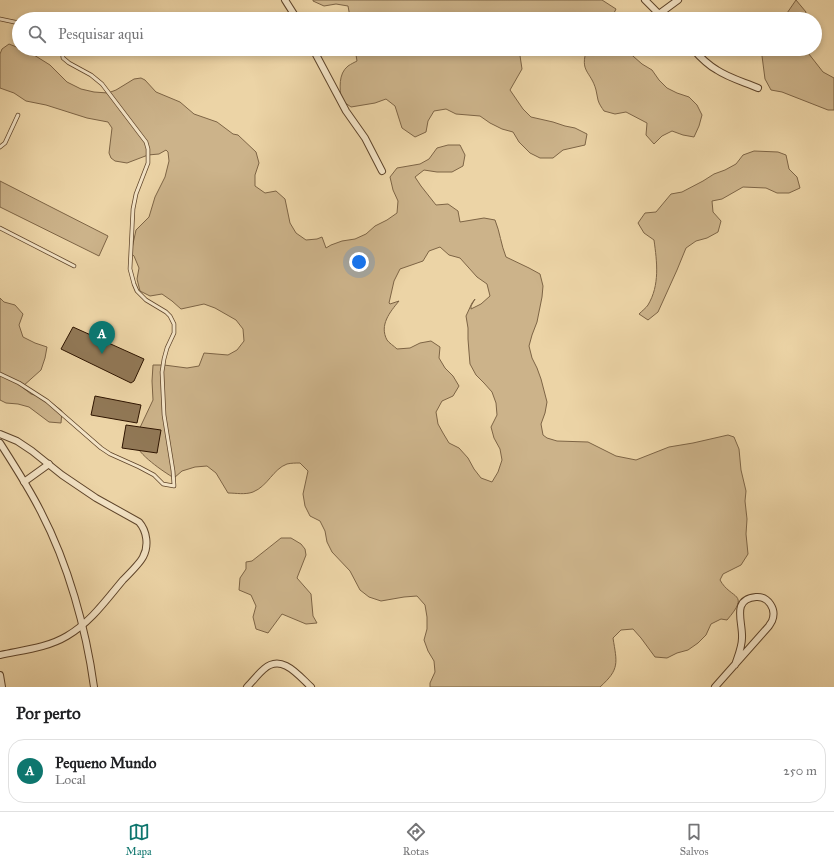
<!DOCTYPE html>
<html lang="pt">
<style>
:root{--surface:#fff;--page:#f6f6f6;--text:#202124;--muted:#757577;--line:#e0e0e0;--accent:#0f766e}
body{margin:0;font-family:"IM FELL Great Primer",serif;background:var(--page);color:var(--text)}
.you{position:absolute;left:359px;top:262px;width:14px;height:14px;margin:-10px;border:3px solid #fff;border-radius:50%;background:#1a73e8;box-shadow:0 0 0 6px #1a73e833}
.badge{display:grid;place-items:center;width:26px;height:26px;border-radius:50%;background:var(--accent);color:#fff;font-size:13px;font-weight:700}
.pin{position:absolute;translate:-50% -33px;filter:drop-shadow(0 1px 2px #0008)}
.pin::after{content:'';position:absolute;top:21px;width:14px;height:12px;background:inherit;clip-path:polygon(0 0,100% 0,50% 100%)}
.list{margin:0;padding:0;list-style:none}
h2{display:flex;justify-content:space-between;align-items:center;height:52px;margin:0;padding:0 16px;font-size:17px}
h2 small{font-size:13px;font-weight:400;color:var(--muted)}
.list li{display:grid;grid-template-columns:26px 1fr auto;gap:12px;align-items:center;box-sizing:border-box;height:64px;margin:0 8px 8px;padding:0 8px;border:1px solid var(--line);border-radius:16px}
.list b{display:block;font-size:15px;white-space:nowrap}
.list p{margin:0;font-size:13px;white-space:nowrap;color:var(--muted)}
.list em{font-size:13px;font-style:normal;color:var(--muted)}
.icon{flex:none;width:22px;height:22px;fill:none;stroke:currentColor;stroke-width:2;stroke-linecap:round;stroke-linejoin:round}
.map{position:relative;flex:none;width:834px;height:687px;overflow:hidden}
.search{position:absolute;background:var(--surface);box-shadow:0 2px 6px #0003;left:12px;right:12px;top:12px;height:44px;display:flex;align-items:center;gap:10px;box-sizing:border-box;padding:0 14px;border-radius:22px;color:var(--muted);font-size:15px}
.sheet{height:124px;background:var(--surface)}
nav{display:flex;justify-content:space-around;align-items:center;box-sizing:border-box;height:56px;border-top:1px solid var(--line);background:var(--surface);font-size:11px;color:var(--muted)}
nav a{display:grid;justify-items:center;gap:2px}
nav .on{color:var(--accent)}
.map>svg:first-child{display:block}
</style>
<div class="map">
<svg width="834" height="687" viewBox="0 0 834 687">
<rect width="100%" height="100%" fill="#ecd4a6"/>
<filter id="stains"><feTurbulence type="fractalNoise" baseFrequency=".005" numOctaves="4"/><feColorMatrix values="0 0 0 0 .2 0 0 0 0 .09 0 0 0 0 .02 0 0 0 .5 -.17"/></filter>
<radialGradient id="worn" r=".72"><stop offset=".6" stop-color="#630" stop-opacity="0"/><stop offset="1" stop-color="#630" stop-opacity=".3"/></radialGradient>
<g fill="#ccb38a" stroke="#7d6445" fill-rule="evenodd">
<polygon points="313,0 602,0 616,9 611,19 350,19 350,17 348,6 336,4 324,6 313,1"/>
<polygon points="796,0 806,12 804,19 784,19 785,16"/>
<path d="M9,44L19,48V49L26,50L50,65L67,82L81,89L94,92L108,93L116,90L134,79L141,78L145,80L156,92L180,102L194,114L217,122L233,134L238,135L256,152L259,163L255,175V186L265,193L276,191L285,199L290,223L296,233L306,240L317,239L322,237L326,248L331,245L342,241L355,239L366,234L375,226L387,220L397,213L398,201L393,190L390,177L397,168L420,164L429,159L437,148L448,145H460L465,155L463,166L452,172H437L424,170L415,177L421,186L436,205L448,204L458,211L460,222L484,218L495,220C500,232 501,245 506,257L529,268L540,274L543,286L542,297L537,322L532,335L529,346L532,358L537,368L541,379L547,402L545,413L541,424L543,435L547,438L557,441L588,442L616,456L636,460L669,447L693,443L728,435L734,437L739,449L741,470L746,491L745,501L747,519L746,534L748,554L741,565L723,574L720,580C731,600 751,592 727,620L721,619L711,624L706,635L698,643L688,650L677,653L667,658L655,657L641,638L633,629L621,630L613,638C617,663 620,669 600,687H430V683L435,672L434,661L428,651L424,640L427,629V617L425,605L417,596L404,597L381,601L369,597L360,590L350,571L332,552L327,542L325,531L320,521L310,516L305,506L303,494L308,471L300,463C296,463 291,463 287,464C273,469 268,486 253,492C245,495 236,493 228,493L216,473L207,466L195,467L182,471L174,478C164,472 137,454 135,442C135,442 136,437 136,436L153,400L152,381L153,365H164L187,368L199,366L204,353L228,355L237,350L244,341L243,329L236,320L215,308L204,304L181,309L172,301L162,294L150,296L140,291L137,279L139,268L134,256L131,253L136,230L149,217L155,197L165,177L169,161L168,152L166,150L159,154L148,155L127,163L115,161L111,158L109,153L112,128L108,122L87,118L46,105L26,101L14,93L0,88V54L2,49ZM440,247L449,255L460,258L477,277L487,284L490,296L481,304L471,309V306L475,299L472,303L466,316L468,328V339L469,352L470,364L476,375L484,383L492,392L496,403L497,415L491,427L494,438L500,449L502,460L498,472L492,482L481,478L474,469L468,458L459,448L449,443L443,433L438,424L436,412L442,401L453,396L459,386L453,376L445,368L439,358L440,347L431,341L420,343L410,348L397,349C394,346 389,343 387,340C379,325 390,312 399,301L390,304L389,303L394,281L400,269L423,261L429,251Z"/>
<path d="M355,49H519L522,69L510,90L523,109L531,117L553,122L565,126L575,128L587,134L585,145L563,150L553,158H540L530,153L519,142L513,132L502,129L490,123L480,116L456,114L446,109L434,111L428,121L426,132L415,137L402,128L395,106L386,99L375,103L351,107L341,100C340,88 338,74 348,66C351,64 355,62 357,61Z"/>
<path d="M587,49H625L642,64L652,70L659,80L667,88L677,93L689,97L697,105L702,115L699,126L694,137L683,135L672,131L662,136L654,144L646,135L647,123L626,112L615,114L604,111C602,108 599,104 598,100C597,97 597,93 596,90C591,71 579,72 587,49Z"/>
<polygon points="767,49 805,49 823,72 834,78 834,110 828,110 782,92 771,90 765,79 762,56"/>
<path d="M754,151L778,152L786,155L789,169L797,177L800,188L789,193H777L766,188L743,187L722,199L712,201L713,212L721,221L718,232L707,238L696,241L686,248L677,270L658,312L648,320L639,314C642,311 646,308 648,305C660,285 657,262 654,240L644,233L638,223L645,213L656,212L671,194L682,192L703,181L714,174L725,170L736,164L743,155Z"/>
<polygon points="0,181 108,236 99,256 0,207"/>
<polygon points="0,298 4,302 15,305 23,314 19,325 23,337 35,343 47,347 45,358 41,370 22,387 31,394 42,397 52,403 62,411 61,423 49,422 29,407 18,404 6,403 0,400"/>
<polygon points="281,538 291,538 301,544 305,549 306,555 297,578 311,594 313,616 317,623 306,624 282,614 268,633 256,629 253,617 256,606 251,595 239,590 240,578 246,569 246,562 252,561"/>
</g>
<g fill="#917856" stroke="#2e1400">
<polygon points="73,327 144,359 134,381 131,383 61,349"/>
<polygon points="95,396 141,405 137,423 91,415"/>
<polygon points="126,425 161,430 157,453 122,448"/>
</g>
<g fill="none" stroke-linecap="round" stroke-linejoin="round">
<defs>
<g id="service">
<polyline points="0,19 19,23"/>
<polyline points="0,147 5,143 18,115"/>
<polyline points="0,228 74,266"/>
<polyline points="0,374 19,383 47,401 101,448 110,454 139,467 154,475 163,484 174,486 173,471 164,415 162,372 164,359 167,348 174,333 174,324 170,316 166,312 146,300 137,291 134,284 130,269 133,209 136,194 148,163 148,149 146,142 102,84 91,75 69,63 63,58 62,49"/>
</g>
<g id="minor">
<polyline points="285,0 297,19"/>
<polyline points="645,0 664,19"/>
<polyline points="659,14 678,0"/>
<polyline points="313,49 346,111 365,138 382,171"/>
<path d="M693,49C700,57 708,65 717,70C729,78 744,82 758,88"/>
<path d="M0,434L17,441L32,451L62,475L96,498L139,522C147,531 149,546 143,557C140,563 129,574 123,580C106,600 91,622 67,636C47,648 23,650 0,655"/>
<path d="M0,443C14,465 29,488 41,512C68,564 86,628 94,687"/>
<polyline points="24,482 49,464"/>
<polyline points="0,675 2,687"/>
<path d="M247,687C253,681 258,674 264,669C282,653 299,676 311,687"/>
<path d="M715,687L769,626C770,624 771,623 772,621C777,609 768,596 756,597C731,599 743,622 742,638C742,647 738,656 735,665"/>
</g>
</defs>
<use href="#service" stroke="#5e442a" stroke-width="4.5"/>
<use href="#minor" stroke="#5e442a" stroke-width="8"/>
<use href="#service" stroke="#f3e3c5" stroke-width="3"/>
<use href="#minor" stroke="#f3e3c5" stroke-width="6"/>
</g>
<rect width="100%" height="100%" filter="url(#stains)"/>
<rect width="100%" height="100%" fill="url(#worn)"/>
</svg>
<div class="you"></div>
<div class="pin badge" style="left:102px;top:354px">A</div>
<div class="search"><svg class="icon" aria-label="search" viewBox="0 0 24 24"><circle cx="10" cy="10" r="6"/><path d="M15 15l6 6"/></svg>Pesquisar aqui</div>
</div>
<section class="sheet">
<h2>Por perto<small></small></h2>
<ul class="list">
<li><span class="badge">A</span><div><b>Pequeno Mundo</b><p>Local</p></div><em>250 m</em></li>
</ul>
</section>
<nav>
<a class="on"><svg class="icon" aria-label="map" viewBox="0 0 24 24"><path d="M3 6l6-2 6 2 6-2v14l-6 2-6-2-6 2zM9 4v14M15 6v14"/></svg>Mapa</a>
<a><svg class="icon" aria-label="directions" viewBox="0 0 24 24"><path d="M12 3l9 9-9 9-9-9zM9 14v-3h6M13 9l2 2-2 2"/></svg>Rotas</a>
<a><svg class="icon" aria-label="saved" viewBox="0 0 24 24"><path d="M7 4h10v16l-5-4-5 4z"/></svg>Salvos</a>
</nav>
